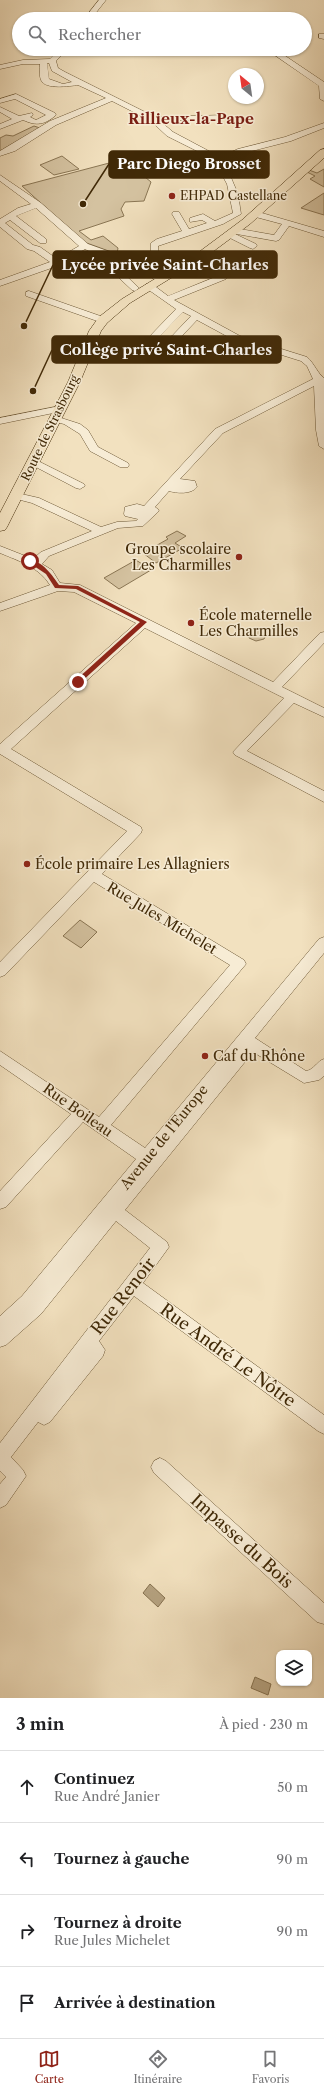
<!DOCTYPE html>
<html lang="fr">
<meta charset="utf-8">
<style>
:root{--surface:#fff;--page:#f6f6f6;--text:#202124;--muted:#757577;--line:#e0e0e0;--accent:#8f2418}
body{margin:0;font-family:"Libre Caslon Text",serif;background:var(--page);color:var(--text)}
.controls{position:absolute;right:12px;bottom:12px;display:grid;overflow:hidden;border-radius:8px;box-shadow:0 1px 3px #0004}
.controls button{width:36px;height:36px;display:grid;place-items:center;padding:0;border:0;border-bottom:1px solid var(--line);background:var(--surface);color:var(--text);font:20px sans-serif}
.compass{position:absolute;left:228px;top:68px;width:36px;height:36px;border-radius:50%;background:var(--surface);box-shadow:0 1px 3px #0004;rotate:331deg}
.stop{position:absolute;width:12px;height:12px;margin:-9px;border:3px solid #8f2418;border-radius:50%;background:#fff}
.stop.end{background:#8f2418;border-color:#fff;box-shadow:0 1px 4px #0008}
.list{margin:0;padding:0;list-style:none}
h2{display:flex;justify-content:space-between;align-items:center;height:52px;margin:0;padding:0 16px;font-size:17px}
h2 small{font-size:13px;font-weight:400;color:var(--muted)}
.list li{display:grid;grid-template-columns:26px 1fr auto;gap:12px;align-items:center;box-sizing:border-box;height:72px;padding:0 16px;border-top:1px solid var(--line)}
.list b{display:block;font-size:15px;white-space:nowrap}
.list p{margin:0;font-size:13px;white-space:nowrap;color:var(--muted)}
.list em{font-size:13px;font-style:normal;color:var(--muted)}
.icon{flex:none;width:22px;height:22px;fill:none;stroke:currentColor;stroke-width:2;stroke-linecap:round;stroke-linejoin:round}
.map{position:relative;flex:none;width:324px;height:1698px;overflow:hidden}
.search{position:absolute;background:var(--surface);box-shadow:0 1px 3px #0004;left:12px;right:12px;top:12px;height:44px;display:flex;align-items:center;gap:10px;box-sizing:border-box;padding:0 14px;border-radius:22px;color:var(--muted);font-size:15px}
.sheet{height:340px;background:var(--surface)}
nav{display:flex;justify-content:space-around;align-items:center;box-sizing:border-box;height:56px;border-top:1px solid var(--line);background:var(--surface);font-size:11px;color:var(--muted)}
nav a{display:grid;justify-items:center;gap:2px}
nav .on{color:var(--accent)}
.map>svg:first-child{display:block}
</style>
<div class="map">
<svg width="324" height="1698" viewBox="0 0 324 1698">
<rect width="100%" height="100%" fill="#f2e1bf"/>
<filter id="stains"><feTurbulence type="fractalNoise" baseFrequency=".005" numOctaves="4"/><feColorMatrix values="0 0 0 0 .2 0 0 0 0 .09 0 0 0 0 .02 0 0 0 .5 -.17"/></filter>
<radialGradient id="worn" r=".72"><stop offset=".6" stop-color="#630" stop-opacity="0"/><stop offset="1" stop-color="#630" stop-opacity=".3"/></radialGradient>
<g fill="#d4c2a0" stroke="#8a7654">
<polygon points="34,126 40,128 0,151 0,138 6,135 13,136"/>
<polygon points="62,156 79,169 54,175 40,165"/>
<polygon points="121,157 151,182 144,201 125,202 121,209 124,216 79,231 91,240 103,236 118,248 117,254 84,242 22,186 113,162 116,158"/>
<polygon points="324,169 324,187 310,179 315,176 307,172 309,170 317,173"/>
<polygon points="324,193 324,215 301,208"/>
<polygon points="177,531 186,536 175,543 183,548 156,563 143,553 168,539 166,537"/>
<polygon points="136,560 151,570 119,589 104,578"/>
<polygon points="253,629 263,631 266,635 264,639 256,641 249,638 248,632"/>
<polygon points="80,920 97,932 81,948 63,936"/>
</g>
<g fill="#b5a280" stroke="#867250">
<polygon points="150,1584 165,1598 158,1607 143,1593"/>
<polygon points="255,1677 271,1684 268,1695 251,1688"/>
</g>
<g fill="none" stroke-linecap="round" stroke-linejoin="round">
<defs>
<g id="minor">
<polygon points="99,0 106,0 91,19 84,19"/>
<polygon points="319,34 324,34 324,39 319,38"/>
<path d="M59,49H67L56,61L58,68L65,72L155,117L226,115L227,117L223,119L160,121L173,132L220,157L238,149L285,137L324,123V128L291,141L244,153L224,161L238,194L241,214L223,224L158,246L159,256L157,260L169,259L203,251L207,254L176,263L181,268L177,271L167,265H158V268L171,272V276L160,274L159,279H153L150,271L106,257L139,288L135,291L132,290L91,252L85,249L60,265L0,286V280L50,262L34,251L27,249L0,227V219L18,208L31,204L0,181V175L41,203L88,244L141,263L148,260L151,255V243L157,239L182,231L172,214L173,212H179L189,229L207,223L202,220L190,222V218L203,214L215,221L233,213L227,184L213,159L167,136L151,121L112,101L56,125L15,151L0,156V151L50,121L106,98L78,85C70,86 45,90 41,80C39,76 40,68 40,64H23L0,69V65L23,60L50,59ZM47,63H49L52,71L72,82L63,84L49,79ZM36,208L79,246L57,259L40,247L33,245L5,223L10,220L40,243H46V239L16,216Z"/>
<polygon points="266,49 275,49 324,82 324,101 320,99 319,86"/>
<path d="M16,94L55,113L56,115C45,125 36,126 23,120L0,129V124L12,119L0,112V107L19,116L32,113L33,115L30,117L36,120L46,115L15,99L0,103V99Z"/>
<polygon points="255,211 324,231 324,237 289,226 279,240 276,241 231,233 231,229 234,228 274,235 282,224 252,216 251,214"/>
<polygon points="233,233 256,244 257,246 253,249 250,248 230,238 229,236"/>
<path d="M223,274L227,277L226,279L174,300L240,336L307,357C314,363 318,374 324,378V449L319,446L316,430L314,386L223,433L180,479L195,481L197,487C191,495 176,493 169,491L155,507L159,510L158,512L143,526L118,528L49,556L42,564L52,570L60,583L80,585L273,682L320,633L324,632V643L282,687L324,708V717L294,703L247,751L324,791V802L235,755L233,752L284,698L145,628L11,749L141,827L142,830L141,833L102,874L244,960L246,964L111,1125L145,1148L319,939L324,937V953L255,1038L306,1071C314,1070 317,1061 324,1059V1076L319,1080L304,1083L253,1052L125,1210L167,1242L169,1247L143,1283L324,1415V1434L318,1431L134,1296L99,1341L105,1350L103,1356L50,1422L44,1425L38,1422L11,1457L23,1470L26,1476L6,1505L0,1508V1484L6,1477L0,1471V1443L150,1248L116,1221L41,1314L6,1345L0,1347V1316L22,1296L136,1159L83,1122L6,1207L0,1209V1191L71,1114L0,1065V1051L99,1117L230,965L94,882L5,975L0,977V962L127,831L0,754V744L136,623L74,592L58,591L0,611V603L50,585C39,567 19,561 0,553V546L33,559L41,552L92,531L32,503L13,498L12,496L17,493L39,498L101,527L117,522L136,521L138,519L125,516L124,514L125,507L137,504L144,506L215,429L313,379L307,366L301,361L234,340L197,320L178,340L164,345L151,339V335L176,309L146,288V284H152L168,296ZM183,312L191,316L172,336L165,339L160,336Z"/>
<polygon points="29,291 106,318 108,320 106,322 100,322 26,296 26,292"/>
<polygon points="93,335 142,356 144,358 142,360 136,360 90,340 88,338"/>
<polygon points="60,406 65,409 63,411 0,424 0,418"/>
<polygon points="55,416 80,424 88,430 98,447 128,463 129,465 128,467 120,467 90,451 80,434 64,424 52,421 52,417"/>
<polygon points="34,459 84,484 85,486 80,489 76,488 30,464 29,462"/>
<polygon points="160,1458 166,1461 324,1603 324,1624 317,1622 154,1473 151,1467 154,1461"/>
</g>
<polygon id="major" points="324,149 324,158 250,224 207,256 130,303 107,323 101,331 80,382 7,527 5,530 0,531 0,513 68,382 89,331 99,317 122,299 199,252 242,220 320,150"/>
</defs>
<use href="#minor" stroke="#6c5735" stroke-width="1"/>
<use href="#major" stroke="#402907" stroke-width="1"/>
<use href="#minor" fill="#f7ecd5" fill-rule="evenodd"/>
<use href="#major" fill="#f2e1bf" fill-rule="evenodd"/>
</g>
<path fill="#8f2418" d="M28,560C41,559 53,576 59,585L78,586L147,622L80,683H76V680L140,622L76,589L55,588L46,574L28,562Z"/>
<g fill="#8f2418" stroke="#f7ecd5" stroke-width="1.5">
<circle cx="172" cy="196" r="4"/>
<circle cx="239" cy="557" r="4"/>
<circle cx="191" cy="623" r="4"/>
<circle cx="27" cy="864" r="4"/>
<circle cx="205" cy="1056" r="4"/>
</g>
<g text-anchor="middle" stroke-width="3" stroke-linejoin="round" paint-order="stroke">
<g font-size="12" fill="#402907" stroke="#f7ecd5" text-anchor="start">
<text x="180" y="200">EHPAD Castellane</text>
</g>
<g font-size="12" fill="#402907" stroke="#f7ecd5">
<text transform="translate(50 428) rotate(-64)" y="4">Route de Strasbourg</text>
</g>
<g font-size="14" fill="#402907" stroke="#f7ecd5" text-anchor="start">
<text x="231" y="554" text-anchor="end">Groupe scolaire<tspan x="231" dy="16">Les Charmilles</tspan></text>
<text x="199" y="620">École maternelle<tspan x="199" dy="16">Les Charmilles</tspan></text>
<text x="35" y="869">École primaire Les Allagniers</text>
<text x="213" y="1061">Caf du Rhône</text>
</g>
<g font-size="14" fill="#402907" stroke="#f7ecd5">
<text transform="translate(162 918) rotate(31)" y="5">Rue Jules Michelet</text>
<text transform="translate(78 1110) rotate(35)" y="5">Rue Boileau</text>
<text transform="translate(164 1137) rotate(-51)" y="5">Avenue de l'Europe</text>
</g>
<g font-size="15" font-weight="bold" fill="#7a1f14" stroke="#f7ecd5">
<text x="191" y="124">Rillieux-la-Pape</text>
</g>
<g font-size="17" fill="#402907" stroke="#f7ecd5">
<text transform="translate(123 1296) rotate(-52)" y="6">Rue Renoir</text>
<text transform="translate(228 1355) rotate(36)" y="6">Rue André Le Nôtre</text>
<text transform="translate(242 1541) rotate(42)" y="6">Impasse du Bois</text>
</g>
</g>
<path fill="none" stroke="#402907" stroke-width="1.5" d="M83 204L109 164M24 326L53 265M33 391L52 350"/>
<g fill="#402907" stroke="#f7ecd5" stroke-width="1.5">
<circle cx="83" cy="204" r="4"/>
<circle cx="24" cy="326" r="4"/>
<circle cx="33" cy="391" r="4"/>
</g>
<g fill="#402907" stroke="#402907" stroke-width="1.5">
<rect x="109" y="151" width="160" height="27" rx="4"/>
<rect x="53" y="251" width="224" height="27" rx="4"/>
<rect x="52" y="336" width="229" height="27" rx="4"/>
</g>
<g font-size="15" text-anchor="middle" font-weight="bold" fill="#fff">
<text x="189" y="169">Parc Diego Brosset</text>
<text x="165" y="270">Lycée privée Saint-Charles</text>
<text x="166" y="355">Collège privé Saint-Charles</text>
</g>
<rect width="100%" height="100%" filter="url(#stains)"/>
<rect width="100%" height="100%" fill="url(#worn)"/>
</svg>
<div class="controls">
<button><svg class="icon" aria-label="layers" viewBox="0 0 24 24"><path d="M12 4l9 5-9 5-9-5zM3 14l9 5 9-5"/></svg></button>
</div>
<svg class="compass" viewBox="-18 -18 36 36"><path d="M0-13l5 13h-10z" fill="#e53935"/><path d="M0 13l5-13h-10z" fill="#757577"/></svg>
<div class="stop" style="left:30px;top:561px"></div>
<div class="stop end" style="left:78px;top:682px"></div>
<div class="search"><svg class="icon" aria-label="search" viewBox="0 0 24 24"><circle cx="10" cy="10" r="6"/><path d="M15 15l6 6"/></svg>Rechercher</div>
</div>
<section class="sheet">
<h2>3 min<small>À pied · 230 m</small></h2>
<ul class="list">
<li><svg class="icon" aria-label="ahead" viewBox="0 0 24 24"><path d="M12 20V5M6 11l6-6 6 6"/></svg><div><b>Continuez</b><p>Rue André Janier</p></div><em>50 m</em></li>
<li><svg class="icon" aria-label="left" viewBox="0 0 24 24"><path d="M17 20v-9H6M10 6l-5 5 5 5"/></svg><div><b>Tournez à gauche</b></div><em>90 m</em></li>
<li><svg class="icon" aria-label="right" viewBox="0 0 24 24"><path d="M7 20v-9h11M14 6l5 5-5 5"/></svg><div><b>Tournez à droite</b><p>Rue Jules Michelet</p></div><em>90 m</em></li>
<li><svg class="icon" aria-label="arrive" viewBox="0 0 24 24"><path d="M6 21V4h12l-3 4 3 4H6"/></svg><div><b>Arrivée à destination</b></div></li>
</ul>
</section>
<nav>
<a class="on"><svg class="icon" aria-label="map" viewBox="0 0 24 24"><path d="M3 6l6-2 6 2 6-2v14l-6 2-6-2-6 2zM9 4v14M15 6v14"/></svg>Carte</a>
<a><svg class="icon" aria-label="directions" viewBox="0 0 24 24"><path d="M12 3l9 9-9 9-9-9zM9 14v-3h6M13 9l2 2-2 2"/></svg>Itinéraire</a>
<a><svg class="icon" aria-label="saved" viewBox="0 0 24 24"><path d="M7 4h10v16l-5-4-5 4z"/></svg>Favoris</a>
</nav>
